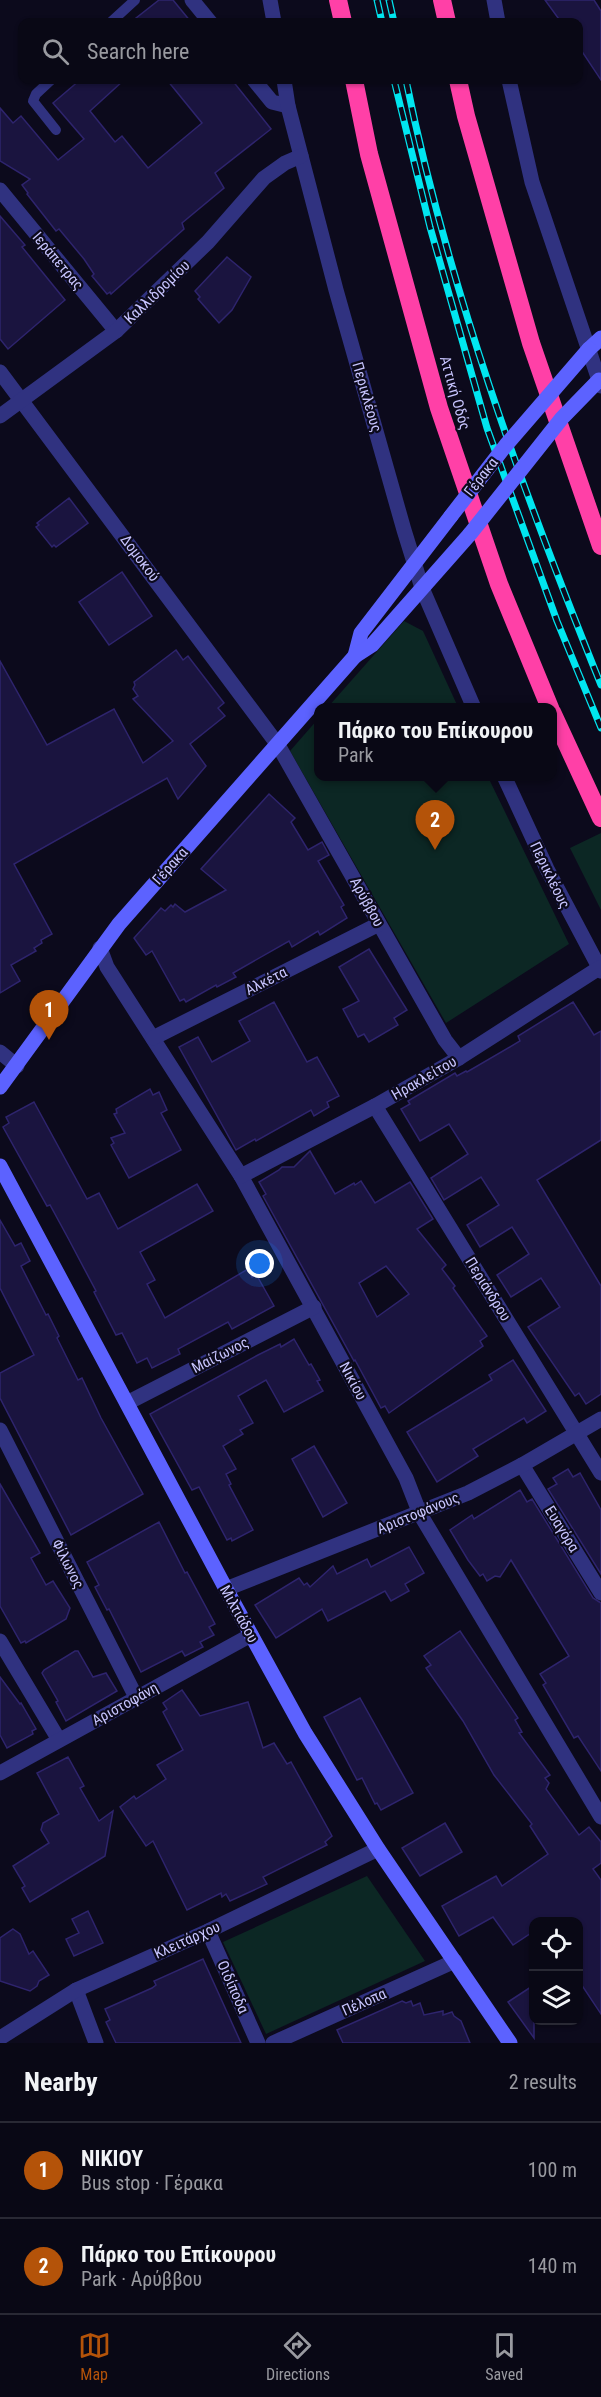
<!DOCTYPE html>
<meta charset="utf-8">
<style>
:root{--surface:#090815;--page:#12111e;--text:#f1f3f6;--muted:#999aa0;--line:#292934;--accent:#b45309}
body{margin:0;font-family:"Roboto Condensed",sans-serif;background:var(--page);color:var(--text)}
.controls{position:absolute;right:18px;bottom:18px;display:grid;overflow:hidden;border-radius:12px;box-shadow:0 2px 4px #0004}
.controls button{width:54px;height:54px;display:grid;place-items:center;padding:0;border:0;border-bottom:2px solid var(--line);background:var(--surface);color:var(--text);font:30px sans-serif}
.you{position:absolute;left:260px;top:1264px;width:21px;height:21px;margin:-15px;border:4px solid #fff;border-radius:50%;background:#1a73e8;box-shadow:0 0 0 9px #1a73e833}
.badge{display:grid;place-items:center;width:39px;height:39px;border-radius:50%;background:var(--accent);color:#fff;font-size:20px;font-weight:700}
.pin{position:absolute;translate:-50% -50px;filter:drop-shadow(0 2px 3px #0008)}
.pin::after{content:'';position:absolute;top:32px;width:21px;height:18px;background:inherit;clip-path:polygon(0 0,100% 0,50% 100%)}
.popup{position:absolute;left:314px;top:703px;width:243px;height:78px;box-sizing:border-box;display:grid;place-content:center;border-radius:12px;background:var(--surface);filter:drop-shadow(0 2px 4px #0005);font-size:20px;white-space:nowrap;color:var(--muted)}
.popup b{font-size:22px;color:var(--text)}
.popup::after{content:'';position:absolute;left:50%;top:100%;margin-left:-12px;border:12px solid transparent;border-top-color:var(--surface)}
.list{margin:0;padding:0;list-style:none}
h2{display:flex;justify-content:space-between;align-items:center;height:78px;margin:0;padding:0 24px;font-size:26px}
h2 small{font-size:20px;font-weight:400;color:var(--muted)}
.list li{display:grid;grid-template-columns:39px 1fr auto;gap:18px;align-items:center;box-sizing:border-box;height:96px;padding:0 24px;border-top:2px solid var(--line)}
.list b{display:block;font-size:22px;white-space:nowrap}
.list p{margin:0;font-size:20px;white-space:nowrap;color:var(--muted)}
.list em{font-size:20px;font-style:normal;color:var(--muted)}
.icon{flex:none;width:33px;height:33px;fill:none;stroke:currentColor;stroke-width:2;stroke-linecap:round;stroke-linejoin:round}
.map{position:relative;flex:none;width:601px;height:2043px;overflow:hidden}
.search{position:absolute;background:var(--surface);box-shadow:0 2px 4px #0004;left:18px;right:18px;top:18px;height:66px;display:flex;align-items:center;gap:15px;box-sizing:border-box;padding:0 21px;border-radius:12px;color:var(--muted);font-size:22px}
.sheet{height:270px;background:var(--surface)}
nav{display:flex;justify-content:space-around;align-items:center;box-sizing:border-box;height:84px;border-top:2px solid var(--line);background:var(--surface);font-size:16px;color:var(--muted)}
nav a{display:grid;justify-items:center;gap:3px}
nav .on{color:var(--accent)}
.map>svg:first-child{display:block}
</style>
<div class="map">
<svg width="601" height="2043" viewBox="0 0 601 2043">
<rect width="100%" height="100%" fill="#0c0a1c"/>
<g fill="#0c2724">
<polygon points="404,621 423,631 458,707 328,707"/>
<polygon points="318,719 318,776 488,777 569,944 446,1023 290,751"/>
<polygon points="601,833 601,910 570,848"/>
<polygon points="367,1876 425,1961 266,2034 223,1942"/>
</g>
<g fill="#1a143f" stroke="#2e246d" stroke-width="1.5" fill-rule="evenodd">
<polygon points="159,0 173,0 191,22 131,22"/>
<polygon points="545,0 594,0 601,11 601,80 579,47 579,22 561,22"/>
<polygon points="80,80 124,80 90,111 115,142 122,136 148,168 202,123 167,80 232,80 271,129 215,173 224,188 182,223 184,229 111,294 110,292 107,294 92,276 94,274 84,259 59,229 56,231 27,194 28,193 22,185 30,179 0,161 0,108 13,123 21,116 58,160 84,139 53,103"/>
<polygon points="0,216 25,245 22,247 65,300 8,349 0,339"/>
<polygon points="227,257 251,277 232,310 219,323 198,299 200,297 195,291"/>
<polygon points="69,498 88,523 56,547 54,545 52,547 36,527 39,525 37,523"/>
<polygon points="122,572 152,616 109,645 79,602"/>
<polygon points="176,650 183,660 188,656 224,703 218,708 225,716 190,744 206,766 178,799 167,778 14,864 52,934 41,940 42,943 34,948 36,951 11,965 20,981 0,993 0,661 47,745 114,709 143,763 173,741 133,699 138,696 133,689 135,685 134,682"/>
<polygon points="269,794 295,818 291,822 308,850 322,842 329,855 318,861 344,905 341,907 347,918 320,935 318,931 292,947 289,941 233,973 236,977 217,987 216,985 186,1002 184,999 180,1001 152,951 146,955 134,938 161,908 165,911 171,905 173,907 175,904 185,912 226,890 201,869"/>
<polygon points="369,949 407,1010 394,1018 398,1025 369,1042 364,1034 358,1037 343,1009 359,1001 339,967"/>
<polygon points="274,1002 307,1062 317,1057 339,1096 327,1102 329,1107 314,1116 311,1110 256,1141 255,1139 236,1150 179,1047 198,1037 212,1062 250,1041 239,1021"/>
<polygon points="573,1002 594,1035 601,1031 601,1140 537,1180 601,1286 601,1394 586,1404 579,1393 575,1396 528,1327 560,1307 541,1278 511,1297 497,1275 529,1254 512,1227 480,1247 467,1225 499,1205 481,1177 444,1200 431,1178 468,1154 449,1124 420,1141 401,1109 410,1104 408,1101 455,1073 457,1076 466,1071 467,1072 520,1041 518,1036"/>
<polygon points="150,1089 153,1095 159,1092 167,1110 161,1113 181,1150 129,1178 111,1145 114,1143 111,1138 125,1133 114,1114 117,1113 116,1109"/>
<polygon points="34,1102 87,1199 99,1193 118,1229 197,1184 213,1211 140,1252 155,1280 147,1284 165,1318 248,1269 252,1277 256,1274 274,1306 232,1329 228,1322 178,1349 180,1354 152,1368 147,1358 137,1363 122,1333 116,1335 94,1292 96,1291 68,1238 50,1205 47,1206 3,1127 9,1123 6,1117"/>
<path d="M310,1151L335,1194L354,1183L355,1185L361,1181L375,1203L410,1182L433,1219L417,1229L446,1265L442,1269L455,1286L453,1288L487,1336L480,1341L483,1346L389,1413L385,1406L381,1408L355,1360L354,1361L263,1196L266,1194L259,1182L279,1170L282,1167H294ZM386,1266L409,1294L377,1317L359,1283Z"/>
<polygon points="0,1220 15,1246 21,1243 30,1261 21,1266 46,1315 48,1314 59,1336 57,1338 78,1380 82,1378 101,1418 143,1494 71,1535 0,1398 0,1373 34,1355 0,1288"/>
<polygon points="294,1339 309,1365 311,1364 320,1380 317,1381 323,1391 284,1412 266,1380 238,1396 253,1423 240,1430 243,1434 223,1446 236,1469 226,1474 231,1484 229,1485 253,1530 232,1541 231,1538 227,1540 199,1487 192,1490 150,1414 258,1355 280,1344 281,1347"/>
<polygon points="513,1360 546,1411 527,1423 524,1418 473,1449 478,1456 437,1482 407,1432 492,1380 489,1375"/>
<polygon points="314,1446 347,1503 323,1517 292,1459"/>
<polygon points="568,1469 573,1477 580,1473 601,1510 601,1574 548,1489 557,1484 553,1478"/>
<polygon points="0,1484 40,1553 31,1558 46,1585 53,1581 70,1608 66,1619 26,1643 25,1641 21,1643 0,1606"/>
<polygon points="520,1490 527,1502 532,1499 593,1598 601,1603 601,1771 578,1736 574,1738 543,1685 546,1683 540,1674 569,1656 511,1560 500,1577 495,1576 487,1581 483,1574 480,1576 468,1560 450,1530 472,1515 474,1519"/>
<polygon points="159,1522 185,1573 187,1572 215,1624 209,1627 214,1635 200,1642 203,1647 185,1656 182,1651 141,1672 109,1609 107,1610 95,1587 99,1585 87,1562"/>
<polygon points="409,1547 424,1573 405,1584 409,1591 391,1601 385,1591 328,1621 322,1609 276,1638 255,1605 299,1578 304,1585 307,1583 310,1587 333,1566 337,1574 367,1559 371,1567"/>
<polygon points="460,1631 518,1718 515,1720 522,1732 519,1733 550,1775 545,1778 549,1783 546,1789 579,1835 589,1827 601,1842 601,1863 593,1869 601,1880 601,2014 579,1981 579,1922 534,1922 534,1931 513,1945 493,1917 459,1936 442,1906 496,1876 502,1886 548,1854 530,1826 532,1824 494,1775 463,1721 426,1668 431,1665 424,1656"/>
<polygon points="75,1651 78,1651 93,1677 106,1673 117,1691 66,1721 56,1702 58,1701 42,1673 44,1670"/>
<polygon points="0,1677 20,1704 21,1703 36,1729 32,1731 33,1734 7,1748 0,1735"/>
<polygon points="182,1690 200,1716 248,1702 263,1748 274,1743 287,1764 291,1762 332,1836 325,1842 327,1845 263,1877 267,1884 230,1901 226,1894 222,1897 221,1893 187,1910 153,1841 146,1846 120,1807 134,1796 136,1799 166,1779 157,1765 183,1750 163,1712 167,1709 163,1703"/>
<polygon points="360,1698 413,1793 381,1810 377,1803 375,1804 362,1778 357,1780 324,1717"/>
<polygon points="68,1757 84,1786 80,1788 99,1821 113,1811 105,1856 30,1902 22,1888 25,1886 13,1866 49,1843 41,1830 43,1823 59,1814 37,1773"/>
<polygon points="445,1823 462,1852 420,1876 402,1848"/>
<polygon points="88,1911 103,1943 74,1956 66,1939 79,1933 72,1919"/>
<polygon points="13,1929 20,1934 29,1954 33,1951 49,1975 39,1981 37,1986 30,1991 0,1981 0,1938"/>
<polygon points="203,1959 241,2043 116,2043 106,2022 110,2020 105,2009 152,1988 156,1985 154,1981"/>
<polygon points="534,1985 534,2038 508,2002"/>
<polygon points="402,2001 406,2003 411,2001 413,2006 420,2003 424,2015 443,2011 443,2015 452,2012 454,2016 461,2021 470,2043 343,2043 337,2030"/>
</g>
<g fill="none" stroke-linecap="round" stroke-linejoin="round">
<g stroke="#303280" stroke-width="10">
<polyline points="111,22 135,0"/>
<polyline points="51,80 36,94 33,101 56,130"/>
</g>
<g stroke="#303280" stroke-width="15">
<polyline points="192,0 210,22"/>
<polyline points="270,0 274,22"/>
<polyline points="494,0 498,22"/>
<polyline points="254,80 272,102 288,106"/>
<polyline points="284,80 288,106 336,290 404,530 422,588 474,708"/>
<polyline points="509,80 532,182 601,386"/>
<polyline points="0,190 116,331"/>
<polyline points="0,372 278,745 445,1040 459,1058"/>
<polyline points="0,416 116,331 208,242 264,178 285,163 301,156"/>
<polyline points="504,776 547,869 601,971"/>
<polyline points="100,948 107,967 241,1176 406,1478 420,1514 601,1817"/>
<polyline points="153,1038 379,924"/>
<polyline points="0,1052 17,1066"/>
<polyline points="375,1106 601,1473"/>
<polyline points="241,1176 375,1106 459,1058 599,968"/>
<polyline points="127,1403 314,1307"/>
<polyline points="0,1430 136,1697"/>
<polyline points="522,1465 601,1593"/>
<polyline points="226,1589 468,1493 522,1465 601,1419"/>
<polyline points="0,1641 59,1740"/>
<polyline points="0,1773 251,1635"/>
<polyline points="208,1931 258,2043"/>
<polyline points="76,1990 96,2043"/>
<polyline points="0,2038 76,1990 208,1931 378,1849"/>
<polyline points="273,2043 455,1961"/>
</g>
<g stroke="#5c62ff" stroke-width="15">
<polyline points="589,349 601,338"/>
<polyline points="355,656 361,633 451,516"/>
<polyline points="0,1087 119,924 355,656 372,645 470,534"/>
<polyline points="0,1166 226,1589 305,1733 378,1849 510,2043"/>
</g>
<g stroke="#ff40a7" stroke-width="18">
<polyline points="338,0 343,22"/>
<polyline points="442,0 447,22"/>
<polyline points="354,80 369,154 439,408 499,584 550,708"/>
<polyline points="458,80 466,116 531,343 601,546"/>
<polyline points="552,712 601,818"/>
</g>
<defs>
<g id="rail">
<polyline points="377,0 382,22"/>
<polyline points="389,0 394,22"/>
<polyline points="394,80 430,227 487,428 557,621 601,728"/>
<path d="M406,80C448,287 522,489 601,685"/>
</g>
</defs>
<use href="#rail" stroke="#00e6f0" stroke-width="7"/>
<use href="#rail" stroke="#0c0a1c" stroke-width="4.5" stroke-dasharray="14" stroke-linecap="butt"/>
<g stroke="#5c62ff" stroke-width="15">
<polyline points="451,516 506,445 589,349"/>
<polyline points="470,534 562,418 599,380"/>
</g>
</g>
<g text-anchor="middle" stroke-width="4.5" stroke-linejoin="round" paint-order="stroke">
<g font-size="15" fill="#c8c5ff" stroke="#0c0a1c">
<text transform="translate(58 261) rotate(50)" y="5">Ιεράπετρας</text>
<text transform="translate(157 292) rotate(-44)" y="5">Καλλιδρομίου</text>
<text transform="translate(455 393) rotate(74)" y="5">Αττική Οδός</text>
<text transform="translate(367 397) rotate(74)" y="5">Περικλέους</text>
<text transform="translate(481 477) rotate(-52)" y="5">Γέρακα</text>
<text transform="translate(140 558) rotate(53)" y="5">Δομοκού</text>
<text transform="translate(170 866) rotate(-48)" y="5">Γέρακα</text>
<text transform="translate(550 875) rotate(64)" y="5">Περικλέους</text>
<text transform="translate(367 902) rotate(61)" y="5">Αρύββου</text>
<text transform="translate(266 981) rotate(-27)" y="5">Αλκέτα</text>
<text transform="translate(424 1078) rotate(-30)" y="5">Ηρακλείτου</text>
<text transform="translate(488 1289) rotate(58)" y="5">Περιάνδρου</text>
<text transform="translate(220 1355) rotate(-27)" y="5">Μαίζωνος</text>
<text transform="translate(353 1381) rotate(62)" y="5">Νικίου</text>
<text transform="translate(418 1513) rotate(-22)" y="5">Αριστοφάνους</text>
<text transform="translate(562 1529) rotate(58)" y="5">Ευαγόρα</text>
<text transform="translate(68 1564) rotate(63)" y="5">Φίλωνος</text>
<text transform="translate(239 1614) rotate(61)" y="5">Μιλτιάδου</text>
<text transform="translate(125 1704) rotate(-29)" y="5">Αριστοφάνη</text>
<text transform="translate(187 1940) rotate(-24)" y="5">Κλειτάρχου</text>
<text transform="translate(233 1987) rotate(66)" y="5">Οιδίποδα</text>
<text transform="translate(364 2002) rotate(-24)" y="5">Πέλοπα</text>
</g>
</g>
</svg>
<div class="controls">
<button><svg class="icon" aria-label="locate" viewBox="0 0 24 24"><circle cx="12" cy="12" r="6"/><path d="M12 2v4M12 18v4M2 12h4M18 12h4"/></svg></button>
<button><svg class="icon" aria-label="layers" viewBox="0 0 24 24"><path d="M12 4l9 5-9 5-9-5zM3 14l9 5 9-5"/></svg></button>
</div>
<div class="you"></div>
<div class="pin badge" style="left:49px;top:1040px">1</div>
<div class="pin badge" style="left:435px;top:850px">2</div>
<div class="popup"><b>Πάρκο του Επίκουρου</b>Park</div>
<div class="search"><svg class="icon" aria-label="search" viewBox="0 0 24 24"><circle cx="10" cy="10" r="6"/><path d="M15 15l6 6"/></svg>Search here</div>
</div>
<section class="sheet">
<h2>Nearby<small>2 results</small></h2>
<ul class="list">
<li><span class="badge">1</span><div><b>ΝΙΚΙΟΥ</b><p>Bus stop · Γέρακα</p></div><em>100 m</em></li>
<li><span class="badge">2</span><div><b>Πάρκο του Επίκουρου</b><p>Park · Αρύββου</p></div><em>140 m</em></li>
</ul>
</section>
<nav>
<a class="on"><svg class="icon" aria-label="map" viewBox="0 0 24 24"><path d="M3 6l6-2 6 2 6-2v14l-6 2-6-2-6 2zM9 4v14M15 6v14"/></svg>Map</a>
<a><svg class="icon" aria-label="directions" viewBox="0 0 24 24"><path d="M12 3l9 9-9 9-9-9zM9 14v-3h6M13 9l2 2-2 2"/></svg>Directions</a>
<a><svg class="icon" aria-label="saved" viewBox="0 0 24 24"><path d="M7 4h10v16l-5-4-5 4z"/></svg>Saved</a>
</nav>
